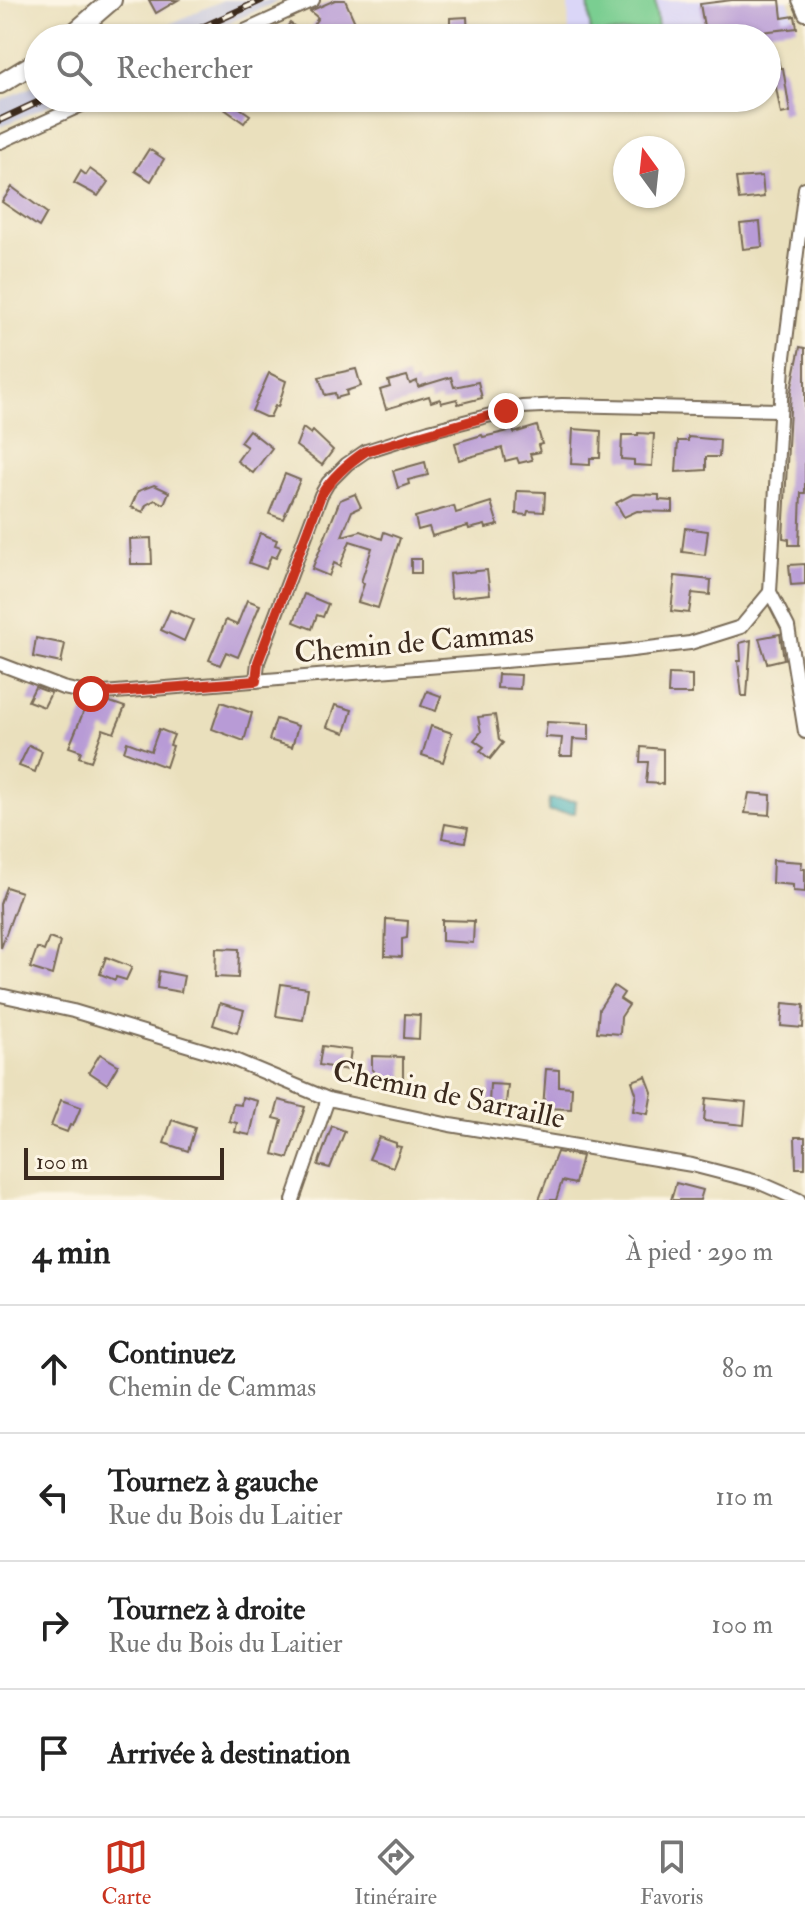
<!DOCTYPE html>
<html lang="fr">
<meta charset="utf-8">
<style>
:root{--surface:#fff;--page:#f2f2f2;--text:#222;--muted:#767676;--line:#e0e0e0;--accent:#c8321e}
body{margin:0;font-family:"IM FELL Double Pica",serif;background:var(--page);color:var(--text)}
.compass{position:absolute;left:613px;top:136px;width:72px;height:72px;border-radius:50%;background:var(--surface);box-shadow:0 2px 6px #0004;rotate:345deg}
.scale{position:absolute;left:24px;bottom:20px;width:200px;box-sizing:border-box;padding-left:8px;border:4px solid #3b2a1e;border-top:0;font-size:22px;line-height:28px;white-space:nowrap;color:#3b2a1e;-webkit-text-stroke:6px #fcf5e5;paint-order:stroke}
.stop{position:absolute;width:24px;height:24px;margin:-18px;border:6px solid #c8321e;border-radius:50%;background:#fff}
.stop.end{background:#c8321e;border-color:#fff;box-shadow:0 2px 8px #0008}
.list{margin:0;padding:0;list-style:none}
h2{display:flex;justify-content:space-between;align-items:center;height:104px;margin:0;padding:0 32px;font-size:34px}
h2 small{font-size:26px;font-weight:400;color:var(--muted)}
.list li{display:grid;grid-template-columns:52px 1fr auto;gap:24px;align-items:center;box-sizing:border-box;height:128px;padding:0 32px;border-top:2px solid var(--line)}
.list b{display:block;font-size:30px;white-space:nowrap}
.list p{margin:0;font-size:26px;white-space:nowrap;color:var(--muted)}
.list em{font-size:26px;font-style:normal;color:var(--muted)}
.icon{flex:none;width:44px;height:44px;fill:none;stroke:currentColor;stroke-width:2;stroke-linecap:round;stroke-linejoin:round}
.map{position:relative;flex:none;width:805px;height:1200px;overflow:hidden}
.search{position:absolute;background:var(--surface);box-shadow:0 2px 6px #0004;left:24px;right:24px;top:24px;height:88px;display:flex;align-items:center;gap:20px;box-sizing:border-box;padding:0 28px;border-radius:44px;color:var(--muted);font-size:30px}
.sheet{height:616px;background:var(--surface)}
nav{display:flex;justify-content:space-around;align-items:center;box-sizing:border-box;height:112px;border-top:2px solid var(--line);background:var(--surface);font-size:22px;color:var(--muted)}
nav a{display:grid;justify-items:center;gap:4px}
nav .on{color:var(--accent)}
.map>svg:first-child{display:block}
</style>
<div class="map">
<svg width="805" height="1200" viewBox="0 0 805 1200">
<rect width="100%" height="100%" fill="#fcf5e5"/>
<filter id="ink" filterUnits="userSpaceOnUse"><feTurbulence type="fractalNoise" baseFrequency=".0125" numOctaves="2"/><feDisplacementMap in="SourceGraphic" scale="16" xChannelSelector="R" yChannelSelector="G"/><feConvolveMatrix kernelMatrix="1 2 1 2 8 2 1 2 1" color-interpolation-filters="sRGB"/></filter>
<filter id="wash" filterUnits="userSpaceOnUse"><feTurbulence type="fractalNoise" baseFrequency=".006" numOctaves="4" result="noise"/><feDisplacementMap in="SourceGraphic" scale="32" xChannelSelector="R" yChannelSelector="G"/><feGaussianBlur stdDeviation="1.8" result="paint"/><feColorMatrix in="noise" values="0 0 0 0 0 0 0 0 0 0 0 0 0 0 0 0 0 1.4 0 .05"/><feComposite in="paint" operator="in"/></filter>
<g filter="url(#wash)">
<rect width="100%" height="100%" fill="#eae0bd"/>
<polygon fill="#dad6f7" points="568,0 788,0 797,28 722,38 569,38"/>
<g fill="#c0c2dd">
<polygon points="223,0 280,0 196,38 139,38"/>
<polygon points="38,84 38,98 64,98 0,127 0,101"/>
</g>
<polygon fill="#7ace91" stroke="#5a7c58" stroke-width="2" points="588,0 655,0 658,29 591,35"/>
<polygon fill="#39aab4" stroke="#3a6a69" stroke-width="2" points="549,799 576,801 575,813 548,811"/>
<g id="blocks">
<g fill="#b89bd6">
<polygon points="149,0 178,0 156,13"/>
<polygon points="335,0 345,0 362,38 325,38 311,28 318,18 310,11"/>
<polygon points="732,0 780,0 782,18 795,16 797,28 706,38 700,4"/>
<polygon points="467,17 468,38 450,38 450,18"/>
<polygon points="290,23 310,38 279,38"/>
<polygon points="778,60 780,68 783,68 790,112 781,114 775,82 767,83 767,62"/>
<polygon points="209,98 225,98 250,115 244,123"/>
<polygon points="149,149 164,159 151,181 135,171"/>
<polygon points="90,169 108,182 98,196 74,183 81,171 86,175"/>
<polygon points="762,176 764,197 739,200 736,178"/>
<polygon points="12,187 47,213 39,227 2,202"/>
<polygon points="760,222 762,247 743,249 740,224"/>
<polygon points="800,347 805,348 805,493 801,493 799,545 789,545 789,539 783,538 791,391"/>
<polygon points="356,369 361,386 346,391 347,395 336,398 335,393 325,395 319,377"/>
<polygon points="269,373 286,381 278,407 275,406 270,417 265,417 252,411"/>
<polygon points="407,376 410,384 417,381 418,387 451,377 454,387 478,382 482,398 458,404 457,399 441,403 440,399 431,402 429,396 386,409 380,390 390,387 388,381"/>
<polygon points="537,426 542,444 538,445 540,452 530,454 532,460 519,463 517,458 505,461 502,448 459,460 455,443 482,435 483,437 513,430 514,433"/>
<polygon points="303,428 311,434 313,431 333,450 322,465 296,446"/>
<polygon points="573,429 601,431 600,458 590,458 590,465 571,464"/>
<polygon points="249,430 272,448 253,473 237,461 247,447 240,442"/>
<polygon points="638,433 654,434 652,466 634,465 634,460 621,459 622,435 638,435"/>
<polygon points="688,437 720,440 719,457 706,457 706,470 676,472 678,441 688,441"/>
<polygon points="425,462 428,475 408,480 409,484 398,488 393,471"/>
<polygon points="285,474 300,480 283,519 269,514"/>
<polygon points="154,485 169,492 164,504 155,500 146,505 143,512 131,507 138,491"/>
<polygon points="517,491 545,492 544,512 528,511 527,515 516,514"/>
<polygon points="355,494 361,507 352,511 342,536 361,531 382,539 384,532 400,538 378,608 358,602 364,584 361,582 372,548 350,541 340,566 334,563 329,576 312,569 340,500"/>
<polygon points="633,494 659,495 659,500 673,501 673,512 637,511 624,517 616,503"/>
<polygon points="491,502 498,525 486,528 485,525 469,529 468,526 432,536 429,527 418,530 415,517 454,506 456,513"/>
<polygon points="685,528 708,531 705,555 682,552"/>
<polygon points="260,533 277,540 275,545 281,547 276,558 271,556 266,569 249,563"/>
<polygon points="151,538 152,564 131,564 130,539"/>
<rect x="411" y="559" width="10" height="14"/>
<polygon points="805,564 805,584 791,585 789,565"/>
<polygon points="487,570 490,594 451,598 449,574"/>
<polygon points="675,576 711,580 710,595 692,593 689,613 671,611"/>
<polygon points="304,594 328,604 323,617 317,615 312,629 294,622"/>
<polygon points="247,600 260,605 238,657 226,652 220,665 209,660 226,620 237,625"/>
<polygon points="170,610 193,620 184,641 161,630"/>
<polygon points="780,634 784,659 767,663 759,638"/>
<polygon points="36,638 65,644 61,663 33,657"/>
<polygon points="751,640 747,696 742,696 738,661 741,661 740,643"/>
<polygon points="498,674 521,675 520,689 497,688"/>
<polygon points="669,674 692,675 692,694 668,694"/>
<polygon points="35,687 51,693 44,707 28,701"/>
<polygon points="427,691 441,696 436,711 421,706"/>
<polygon points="100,702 110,702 125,707 114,733 103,729 91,761 79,757 81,751 69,747 87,703 99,707"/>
<polygon points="221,702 252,713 244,741 212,729"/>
<polygon points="335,705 352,710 345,733 327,727"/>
<polygon points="495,715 499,740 503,743 490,759 480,751 484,747 474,740 481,732 478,717"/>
<polygon points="276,719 298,726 292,747 269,740"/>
<polygon points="547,722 589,724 589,740 573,739 572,756 560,756 562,738 545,737"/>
<polygon points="431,726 452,733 443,762 422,755"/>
<polygon points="159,729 174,735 170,745 173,746 166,767 124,751 127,742 151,751"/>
<polygon points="29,745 42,751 35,772 19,766"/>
<polygon points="641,747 663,749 663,784 646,783 648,762 640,762"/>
<polygon points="749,793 771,795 770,815 745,813"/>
<polygon points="445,824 468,828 465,842 442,838"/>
<polygon points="773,860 802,862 801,869 805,869 805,892 793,891 793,885 772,883"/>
<polygon points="6,887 21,892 1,948 0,904"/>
<polygon points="386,919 408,921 407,938 402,939 402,957 385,956"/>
<polygon points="442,920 474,921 473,943 442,941"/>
<polygon points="49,938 60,942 52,975 30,968 37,948 44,951"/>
<polygon points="216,948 239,949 238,978 215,977"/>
<polygon points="106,957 132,967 126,980 116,977 115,980 100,974"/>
<polygon points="159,971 184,976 181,992 157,988"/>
<polygon points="281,984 308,988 303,1020 276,1016"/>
<polygon points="614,986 624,993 620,999 629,1005 621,1017 620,1034 597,1032 599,1009"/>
<polygon points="220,1003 244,1010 237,1033 213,1025"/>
<polygon points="783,1003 804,1005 803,1028 781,1026"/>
<polygon points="405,1014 420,1015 419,1039 404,1038"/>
<polygon points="322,1046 351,1050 348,1070 319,1065"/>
<polygon points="100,1054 118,1065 107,1084 89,1072"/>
<polygon points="372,1056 403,1057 403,1080 374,1078 374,1071 372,1070"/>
<polygon points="546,1069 559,1070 559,1086 572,1087 571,1109 543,1108"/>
<polygon points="646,1076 652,1092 648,1114 633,1111 636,1093 632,1081"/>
<polygon points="490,1084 508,1085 506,1103 489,1103"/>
<polygon points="242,1097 258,1101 250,1135 235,1132 237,1123 229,1121 233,1104 241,1105"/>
<polygon points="706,1098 746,1102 744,1125 704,1121"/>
<polygon points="61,1100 81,1107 73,1126 70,1125 67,1132 51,1126"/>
<polygon points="279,1100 305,1107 288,1158 273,1154 282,1120 274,1118"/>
<polygon points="172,1120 195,1128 188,1151 164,1143"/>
<polygon points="332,1126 345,1131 330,1168 318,1165"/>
<polygon points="379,1137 396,1143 396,1146 401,1147 393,1167 369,1159"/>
<polygon points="795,1137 805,1137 805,1168 796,1168"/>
<polygon points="557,1152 582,1156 575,1184 562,1181 556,1200 539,1200"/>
<polygon points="676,1183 703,1190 700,1200 671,1200"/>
</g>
</g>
</g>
<g filter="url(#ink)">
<use href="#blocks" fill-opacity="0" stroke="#786a56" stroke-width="2"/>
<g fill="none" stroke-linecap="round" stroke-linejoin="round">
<defs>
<g id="minor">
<polyline points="799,0 805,14"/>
<polyline points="229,38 313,0"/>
<polyline points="0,142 97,98"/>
<polyline points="805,188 783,365 770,592 788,627 805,732"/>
<polyline points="0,664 63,688 91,694 616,652 690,643 741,627 770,592"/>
<polyline points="256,681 258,662 321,495 328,483 347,464 366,451 429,431 522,407 562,405 780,410"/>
<polyline points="0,995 73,1011 230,1058 328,1099 450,1125 692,1165 758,1182 799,1200"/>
<polyline points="293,1200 328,1099"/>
</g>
<g id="primary">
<polyline points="68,38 112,0"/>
<polyline points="0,84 38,61"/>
</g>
</defs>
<use href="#minor" stroke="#786a56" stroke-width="16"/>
<use href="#primary" stroke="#786a56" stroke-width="22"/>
<use href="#minor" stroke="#fff" stroke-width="12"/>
<use href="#primary" stroke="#fff" stroke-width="18"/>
<defs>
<g id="rail">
<polyline points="179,38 262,0"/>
<polyline points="0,120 47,98"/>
</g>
</defs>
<use href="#rail" stroke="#3b2a1e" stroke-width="7"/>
<use href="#rail" stroke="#fcf5e5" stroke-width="4" stroke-dasharray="12" stroke-linecap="butt"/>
</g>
</g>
<g fill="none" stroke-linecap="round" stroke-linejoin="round" filter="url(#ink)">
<path stroke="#c8321e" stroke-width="10" d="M91,694L256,681L258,662L321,495C333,476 348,463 366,451L506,411"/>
</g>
<g text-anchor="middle" stroke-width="6" stroke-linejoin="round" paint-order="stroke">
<g font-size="30" fill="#3b2a1e" stroke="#fcf5e5">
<text transform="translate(414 642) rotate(-5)" y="10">Chemin de Cammas</text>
<text transform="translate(449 1094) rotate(12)" y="10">Chemin de Sarraille</text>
</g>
</g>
</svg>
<svg class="compass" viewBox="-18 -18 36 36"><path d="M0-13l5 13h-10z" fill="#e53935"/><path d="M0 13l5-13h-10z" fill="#767676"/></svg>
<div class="scale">100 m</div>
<div class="stop" style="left:91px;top:694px"></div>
<div class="stop end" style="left:506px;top:411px"></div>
<div class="search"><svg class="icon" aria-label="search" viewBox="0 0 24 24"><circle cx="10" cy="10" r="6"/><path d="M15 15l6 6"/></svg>Rechercher</div>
</div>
<section class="sheet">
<h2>4 min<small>À pied · 290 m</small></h2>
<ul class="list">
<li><svg class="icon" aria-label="ahead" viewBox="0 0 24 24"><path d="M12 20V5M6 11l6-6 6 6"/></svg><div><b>Continuez</b><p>Chemin de Cammas</p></div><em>80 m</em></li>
<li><svg class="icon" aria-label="left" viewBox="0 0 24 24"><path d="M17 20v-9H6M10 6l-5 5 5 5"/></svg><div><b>Tournez à gauche</b><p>Rue du Bois du Laitier</p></div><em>110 m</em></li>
<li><svg class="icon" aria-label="right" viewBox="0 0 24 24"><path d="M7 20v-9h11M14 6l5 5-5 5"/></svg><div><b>Tournez à droite</b><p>Rue du Bois du Laitier</p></div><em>100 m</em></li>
<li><svg class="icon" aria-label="arrive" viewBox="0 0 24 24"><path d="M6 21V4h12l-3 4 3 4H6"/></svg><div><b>Arrivée à destination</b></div></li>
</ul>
</section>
<nav>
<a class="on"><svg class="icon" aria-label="map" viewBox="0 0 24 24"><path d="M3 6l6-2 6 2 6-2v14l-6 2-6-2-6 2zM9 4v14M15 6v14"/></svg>Carte</a>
<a><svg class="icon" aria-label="directions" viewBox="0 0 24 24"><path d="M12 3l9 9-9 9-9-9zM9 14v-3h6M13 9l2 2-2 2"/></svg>Itinéraire</a>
<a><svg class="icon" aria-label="saved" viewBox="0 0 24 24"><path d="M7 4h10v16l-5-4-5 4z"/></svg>Favoris</a>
</nav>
